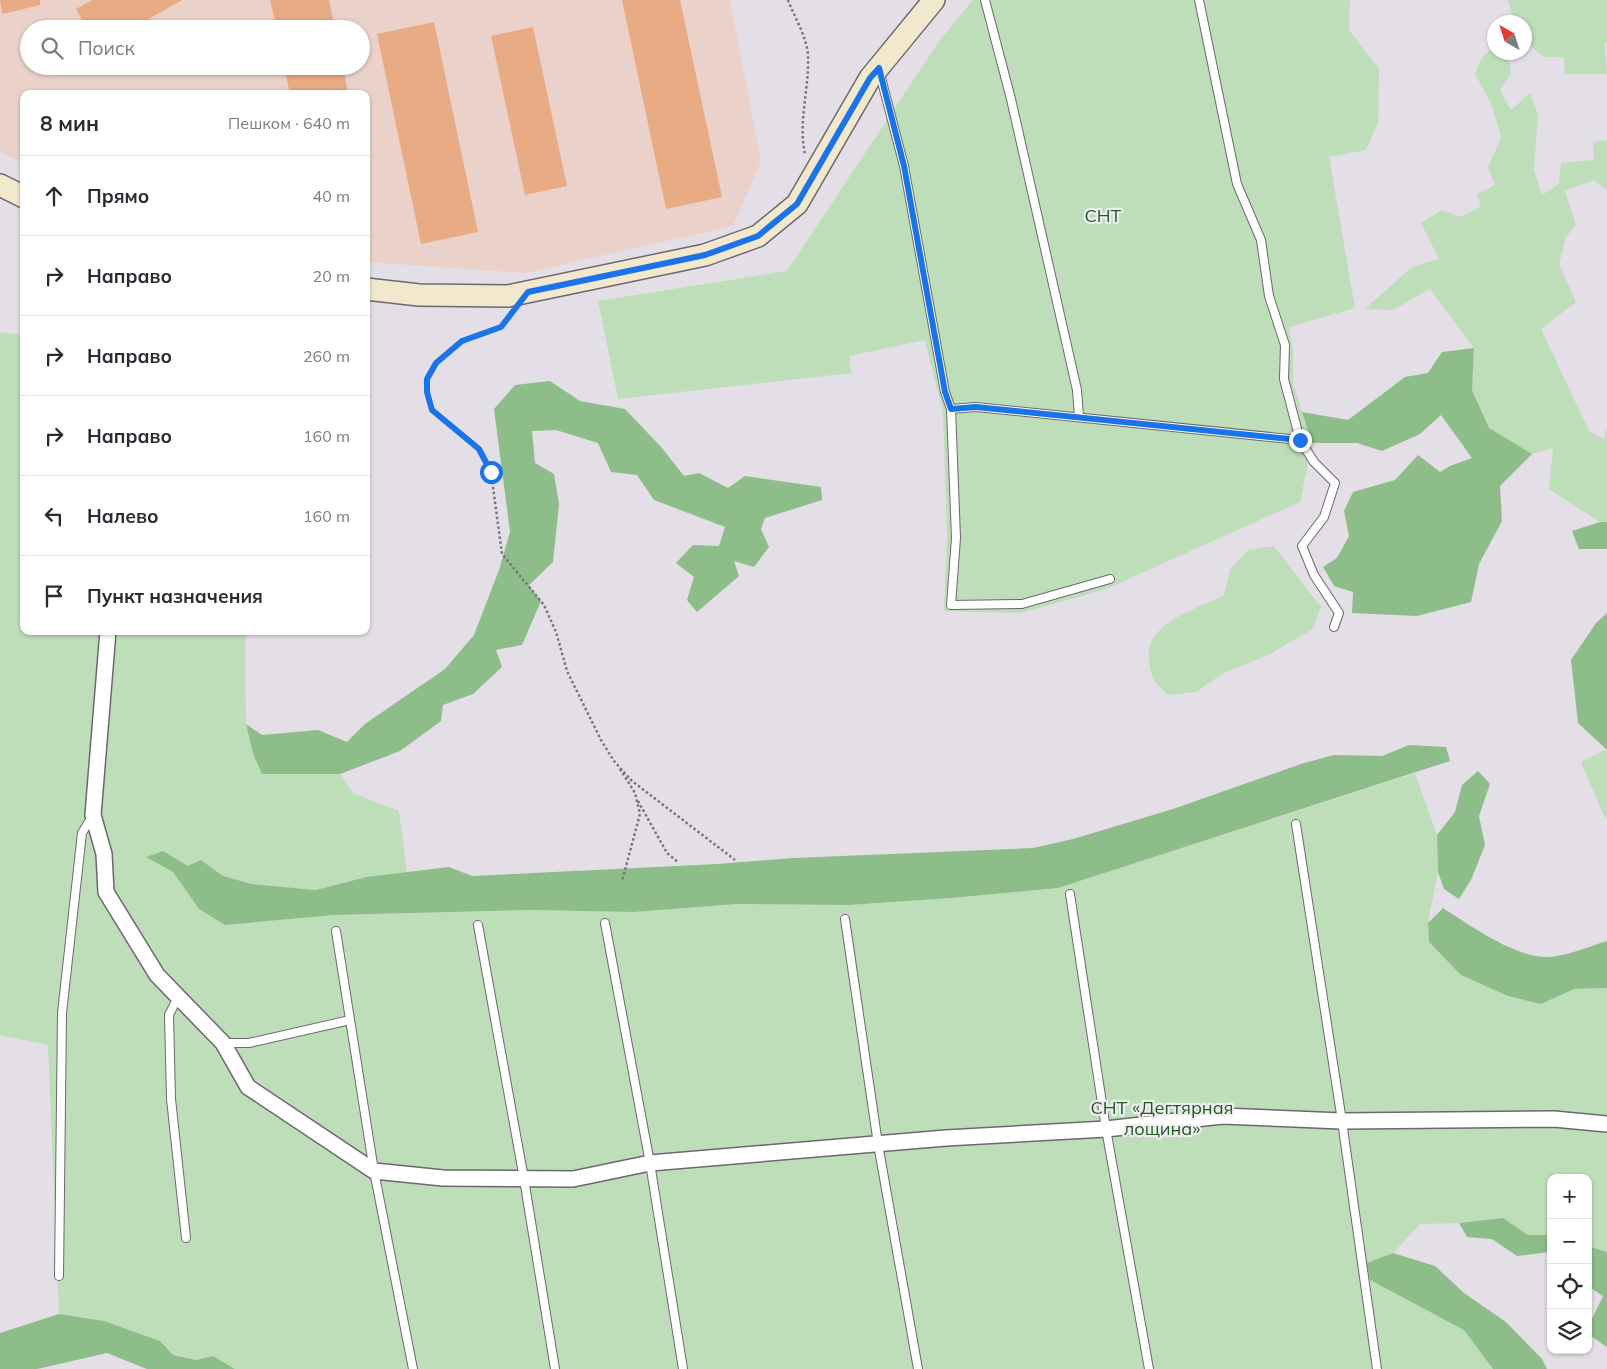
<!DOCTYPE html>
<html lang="ru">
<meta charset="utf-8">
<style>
:root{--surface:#fff;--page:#f2f2f3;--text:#2b2b33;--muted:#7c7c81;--line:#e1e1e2}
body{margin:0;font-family:Mulish,sans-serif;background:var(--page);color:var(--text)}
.controls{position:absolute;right:15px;bottom:15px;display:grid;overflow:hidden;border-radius:10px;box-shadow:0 1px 4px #0004}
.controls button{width:45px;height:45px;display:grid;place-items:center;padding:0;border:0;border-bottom:1px solid var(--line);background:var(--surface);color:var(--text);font:25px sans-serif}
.compass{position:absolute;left:1487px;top:15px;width:45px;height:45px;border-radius:50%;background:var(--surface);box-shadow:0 1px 4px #0004;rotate:321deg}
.stop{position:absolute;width:15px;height:15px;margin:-11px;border:4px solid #1a73e8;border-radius:50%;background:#fff}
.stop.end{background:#1a73e8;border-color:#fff;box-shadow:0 1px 5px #0008}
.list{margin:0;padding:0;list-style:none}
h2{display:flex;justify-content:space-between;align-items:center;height:65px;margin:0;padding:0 20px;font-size:21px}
h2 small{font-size:16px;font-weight:400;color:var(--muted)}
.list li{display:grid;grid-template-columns:32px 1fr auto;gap:15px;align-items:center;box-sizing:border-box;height:80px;padding:0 20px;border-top:1px solid var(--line)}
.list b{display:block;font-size:19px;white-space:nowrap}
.list em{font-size:16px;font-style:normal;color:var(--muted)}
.icon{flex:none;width:28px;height:28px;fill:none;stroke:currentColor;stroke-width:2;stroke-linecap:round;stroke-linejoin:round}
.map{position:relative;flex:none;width:1607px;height:1369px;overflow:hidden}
.search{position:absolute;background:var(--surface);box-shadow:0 1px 4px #0004;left:20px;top:20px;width:350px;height:55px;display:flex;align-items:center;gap:12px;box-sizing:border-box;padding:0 18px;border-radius:28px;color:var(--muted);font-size:19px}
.panel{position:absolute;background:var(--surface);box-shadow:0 1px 4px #0004;left:20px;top:90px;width:350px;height:545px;border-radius:10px}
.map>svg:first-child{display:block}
</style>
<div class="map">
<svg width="1607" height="1369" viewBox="0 0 1607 1369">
<rect width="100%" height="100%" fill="#e4dee6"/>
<path fill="#ead1ca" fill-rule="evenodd" d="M0,0H730L761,161L733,226L525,273L366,262V94H24V164L0,151ZM29,29H361V66H29Z"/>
<g fill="#bddeb9">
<polygon points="973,0 1350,0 1349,30 1379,69 1378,123 1366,150 1329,157 1355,308 1289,327 1293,350 1293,383 1312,443 1300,502 1106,589 1021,613 944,611 947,536 943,412 925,340 849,356 851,373 618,399 598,301 787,271 940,40"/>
<polygon points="1508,0 1607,0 1607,42 1605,44 1607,74 1565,74 1564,57 1544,57 1530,46 1525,49 1524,22 1514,22"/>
<polygon points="1494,47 1494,52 1518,53 1509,57 1511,74 1500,90 1511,110 1530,93 1538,114 1534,171 1542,195 1559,184 1561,163 1594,160 1593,142 1607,140 1607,191 1594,180 1565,191 1576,225 1566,237 1559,264 1576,302 1541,329 1589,431 1604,439 1607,429 1607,522 1600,522 1549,489 1553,448 1532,454 1489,428 1472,390 1474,348 1430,289 1393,310 1365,309 1412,267 1439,259 1421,223 1442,210 1460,217 1481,207 1477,194 1495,185 1488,167 1501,138 1492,105 1475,74 1482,57"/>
<polygon points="0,332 24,335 24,631 245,631 246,724 253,754 262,774 340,774 353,793 399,811 407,872 366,877 316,890 252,884 223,876 201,860 188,867 163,851 147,857 173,872 199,909 225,925 334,915 532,910 634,912 738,904 849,905 951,898 1058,888 1415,773 1437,835 1438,872 1428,923 1429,942 1461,975 1508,996 1541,1004 1574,989 1607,988 1607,1252 1588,1246 1588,1178 1551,1178 1551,1235 1528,1235 1502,1218 1459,1223 1420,1224 1393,1253 1368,1263 1370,1280 1465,1330 1493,1369 235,1369 213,1356 196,1360 173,1355 160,1341 104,1321 59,1314 48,1045 0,1035"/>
<path d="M1274,546L1321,607L1313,629L1270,654L1222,674L1196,692L1168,695C1153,680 1152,681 1149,659C1145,622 1198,609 1224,595L1230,569L1248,550Z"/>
<polygon points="1607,749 1607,818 1603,814 1581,762"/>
</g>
<g fill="#8dbd88">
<polygon points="1474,348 1472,390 1489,428 1532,454 1500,486 1502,521 1479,564 1471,602 1417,616 1352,613 1353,592 1334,586 1323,567 1337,558 1349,536 1344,511 1353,492 1395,480 1418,455 1440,472 1450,466 1472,458 1441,415 1420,434 1382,451 1357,443 1312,443 1302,412 1348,420 1405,377 1428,373 1442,352"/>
<polygon points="550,381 580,401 625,409 662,448 684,476 699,473 728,488 745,476 821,487 822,500 765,518 761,529 769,547 754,567 734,561 739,576 697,612 687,600 694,577 676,563 693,545 719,546 725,527 654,500 637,475 611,472 598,443 556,430 532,431 535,463 554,474 559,504 553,562 529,585 541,601 522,645 496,650 502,667 473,694 443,705 441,721 400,751 340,774 262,774 253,754 246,724 262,735 318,730 347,742 365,724 445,669 474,635 499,570 510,532 494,409 515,385"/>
<polygon points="1600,522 1607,522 1607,549 1579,549 1572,531"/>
<polygon points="1607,613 1607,749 1606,749 1578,723 1571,660 1596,623"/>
<polygon points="1409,745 1446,747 1450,761 1058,888 951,898 849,905 737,904 634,912 532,910 334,915 225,925 199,909 173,872 146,857 163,851 188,866 201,860 223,876 252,884 316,890 366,877 449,867 472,876 717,864 793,858 1033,848 1073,839 1173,809 1301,764 1334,755 1382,756"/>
<polygon points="1478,771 1490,784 1479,816 1485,845 1471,880 1459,899 1444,889 1438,872 1437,835 1455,812 1462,785"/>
<path d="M1443,908C1469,925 1514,957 1547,957C1564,957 1591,946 1607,941V988L1574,989L1541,1004L1508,996L1461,975L1429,942L1428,923Z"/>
<polygon points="1503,1218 1528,1235 1551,1235 1551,1254 1549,1252 1517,1256 1492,1239 1467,1237 1459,1223"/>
<polygon points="1588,1246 1607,1252 1607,1347 1588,1334 1588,1320 1593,1317 1603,1296 1588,1286"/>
<polygon points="1393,1253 1435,1266 1464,1293 1506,1322 1542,1359 1547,1369 1493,1369 1464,1330 1370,1280 1367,1263"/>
<polygon points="59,1314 104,1321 160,1341 173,1355 196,1360 213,1356 235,1369 147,1369 107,1353 37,1369 0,1369 0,1333"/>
</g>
<g fill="#e8ab83">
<polygon points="0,0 40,0 40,5 2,14"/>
<polygon points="92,0 182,0 131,29 87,29 76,9"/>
<polygon points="270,0 329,0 335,29 277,29"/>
<polygon points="622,0 680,0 722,197 666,209"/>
<polygon points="434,22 478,232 421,244 377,34"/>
<polygon points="533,27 567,186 525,195 491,36"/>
<polygon points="284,66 343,66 348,94 290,94"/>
</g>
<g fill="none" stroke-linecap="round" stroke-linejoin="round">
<defs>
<g id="lane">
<polyline points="985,0 1011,99 1077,390 1079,417"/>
<polyline points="879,70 904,166 945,392 951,409 956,538 951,605 1022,604 1110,579"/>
<polyline points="951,409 976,407 1300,440 1284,379 1285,345 1269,296 1261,240 1237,184 1199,0"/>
<polyline points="1300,440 1314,462 1335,483 1324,517 1302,546 1314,575 1339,613 1334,627"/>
<polyline points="1296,824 1342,1121 1377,1369"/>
<polyline points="1070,894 1106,1129 1149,1369"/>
<polyline points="845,919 878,1144 918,1369"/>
<polyline points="605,923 650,1163 683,1369"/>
<polyline points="478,925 524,1179 555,1369"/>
<polyline points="336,931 374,1171 413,1369"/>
<polyline points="178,997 169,1015 171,1099 186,1238"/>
<polyline points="223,1043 249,1043 350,1020"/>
<polyline points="59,1276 62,1013 82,833 93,815"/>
</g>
<polyline id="street" points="108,631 93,815 104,854 106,892 157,975 223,1043 248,1087 374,1171 443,1178 573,1179 650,1163 946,1138 1106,1129 1222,1116 1342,1121 1554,1119 1607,1124"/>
<g id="secondary">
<polyline points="0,185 24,197"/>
<polyline points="366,289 419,295 508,296 705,255 758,236 797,204 870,78 934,0"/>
</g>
</defs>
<use href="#lane" stroke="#6d686f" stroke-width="10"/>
<use href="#street" stroke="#6d686f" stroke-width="18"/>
<use href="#secondary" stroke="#6d686f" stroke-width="24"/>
<g stroke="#79757a" stroke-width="2.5" stroke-dasharray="2.5 2.5" stroke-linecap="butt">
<path d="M788,0C795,19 808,38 808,58C809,90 798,122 805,154"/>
<polyline points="512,313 501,327 462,341 436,363 427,379 427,392 432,409 479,449 491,472 502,554 544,605 556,632 567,671 601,740 614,761 632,781 735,860"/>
<polyline points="620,769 635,793 640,814 622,881"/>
<polyline points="638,801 667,853 678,862"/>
</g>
<use href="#lane" stroke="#fff" stroke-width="8"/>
<use href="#street" stroke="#fff" stroke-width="15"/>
<use href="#secondary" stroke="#f1e8ce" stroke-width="21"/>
</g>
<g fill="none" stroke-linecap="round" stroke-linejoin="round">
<polyline stroke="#1a73e8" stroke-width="6" points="491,472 479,449 432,410 427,392 427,379 436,363 462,341 501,327 528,292 705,255 758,236 797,204 870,78 879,68 904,166 945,392 951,409 976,407 1300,440"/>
</g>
<g text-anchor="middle" stroke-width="4.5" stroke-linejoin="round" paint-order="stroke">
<g font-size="18" fill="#1d5e1a" stroke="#f1ecf3">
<text x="1103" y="222">СНТ</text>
<text x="1162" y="1114">СНТ «Дегтярная<tspan x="1162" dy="21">лощина»</tspan></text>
</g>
</g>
</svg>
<div class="controls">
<button>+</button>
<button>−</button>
<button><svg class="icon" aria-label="locate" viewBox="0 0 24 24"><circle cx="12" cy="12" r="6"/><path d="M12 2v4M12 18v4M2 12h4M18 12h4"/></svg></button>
<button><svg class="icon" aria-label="layers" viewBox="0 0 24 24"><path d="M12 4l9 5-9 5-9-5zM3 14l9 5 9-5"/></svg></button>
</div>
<svg class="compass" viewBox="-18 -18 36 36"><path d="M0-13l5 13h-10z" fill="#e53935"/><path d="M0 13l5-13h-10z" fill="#7c7c81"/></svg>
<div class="stop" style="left:491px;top:472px"></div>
<div class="stop end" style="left:1300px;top:440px"></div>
<div class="search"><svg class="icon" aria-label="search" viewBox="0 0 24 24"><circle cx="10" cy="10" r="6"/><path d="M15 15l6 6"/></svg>Поиск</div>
<section class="panel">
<h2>8 мин<small>Пешком · 640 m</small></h2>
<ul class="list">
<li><svg class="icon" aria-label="ahead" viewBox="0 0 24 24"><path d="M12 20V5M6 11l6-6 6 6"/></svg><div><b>Прямо</b></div><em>40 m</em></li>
<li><svg class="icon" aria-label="right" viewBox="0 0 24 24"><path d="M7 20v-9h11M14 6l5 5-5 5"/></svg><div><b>Направо</b></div><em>20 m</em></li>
<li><svg class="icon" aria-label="right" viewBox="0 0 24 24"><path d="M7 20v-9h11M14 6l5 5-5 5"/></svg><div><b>Направо</b></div><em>260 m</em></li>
<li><svg class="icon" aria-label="right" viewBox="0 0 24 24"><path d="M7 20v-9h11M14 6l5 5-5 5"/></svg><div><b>Направо</b></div><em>160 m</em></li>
<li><svg class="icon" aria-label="left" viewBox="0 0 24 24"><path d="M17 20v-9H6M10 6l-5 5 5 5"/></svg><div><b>Налево</b></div><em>160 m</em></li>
<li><svg class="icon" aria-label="arrive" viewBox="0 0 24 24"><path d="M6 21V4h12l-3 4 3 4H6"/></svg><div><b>Пункт назначения</b></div></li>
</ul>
</section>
</div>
